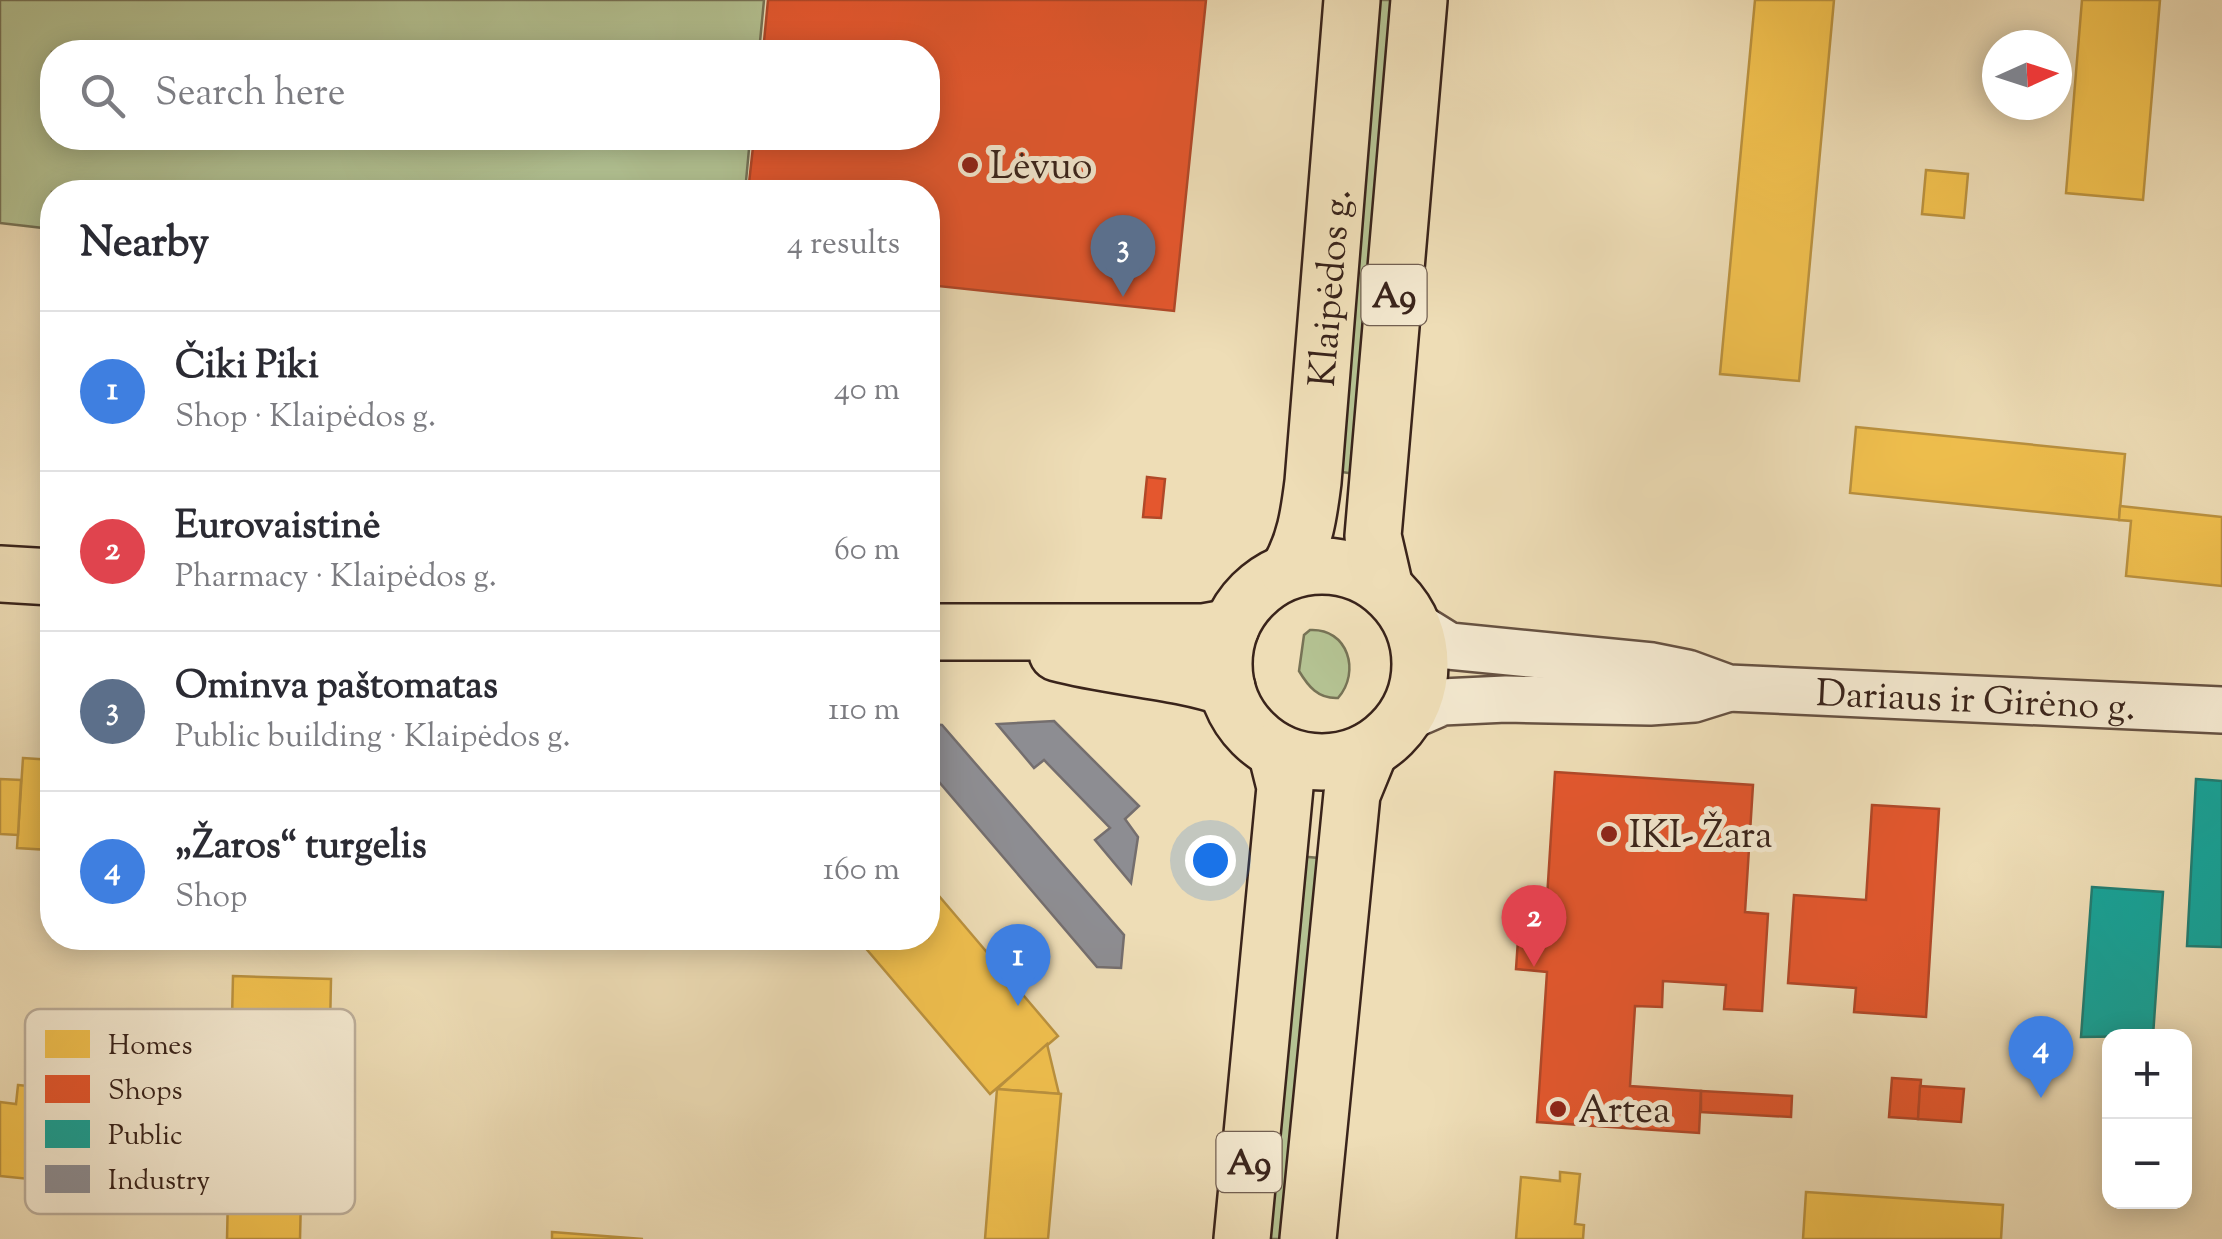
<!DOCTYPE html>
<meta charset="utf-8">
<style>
:root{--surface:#fff;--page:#f7f7f7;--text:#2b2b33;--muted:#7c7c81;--line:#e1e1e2;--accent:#db2777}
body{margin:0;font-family:"Sorts Mill Goudy",serif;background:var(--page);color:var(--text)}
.controls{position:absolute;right:30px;bottom:30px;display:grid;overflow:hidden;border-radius:20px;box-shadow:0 5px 25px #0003}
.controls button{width:90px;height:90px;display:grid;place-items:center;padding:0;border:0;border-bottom:2px solid var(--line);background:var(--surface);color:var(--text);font:50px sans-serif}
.compass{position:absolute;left:1982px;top:30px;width:90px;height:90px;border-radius:50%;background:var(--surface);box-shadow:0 5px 25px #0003;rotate:87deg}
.you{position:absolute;left:1210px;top:860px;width:35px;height:35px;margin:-25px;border:8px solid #fff;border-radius:50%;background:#1a73e8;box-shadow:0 0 0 15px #1a73e833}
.badge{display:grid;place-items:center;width:65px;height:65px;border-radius:50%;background:var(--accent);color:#fff;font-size:32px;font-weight:700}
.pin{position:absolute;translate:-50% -82px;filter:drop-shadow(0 2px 5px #0008)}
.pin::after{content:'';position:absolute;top:52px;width:35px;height:30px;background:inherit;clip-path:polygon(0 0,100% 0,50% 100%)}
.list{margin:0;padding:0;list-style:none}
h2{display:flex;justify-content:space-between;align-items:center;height:130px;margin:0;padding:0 40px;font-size:42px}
h2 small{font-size:32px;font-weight:400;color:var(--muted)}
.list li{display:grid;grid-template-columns:65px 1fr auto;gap:30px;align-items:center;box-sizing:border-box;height:160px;padding:0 40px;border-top:2px solid var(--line)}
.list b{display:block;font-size:38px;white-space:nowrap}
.list p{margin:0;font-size:32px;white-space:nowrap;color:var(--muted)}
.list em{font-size:32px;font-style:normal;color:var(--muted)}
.icon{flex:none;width:55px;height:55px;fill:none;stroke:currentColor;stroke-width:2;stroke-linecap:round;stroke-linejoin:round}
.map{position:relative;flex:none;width:2222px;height:1239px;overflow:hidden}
.search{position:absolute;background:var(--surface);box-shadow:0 5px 25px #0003;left:40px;top:40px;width:900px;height:110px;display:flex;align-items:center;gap:25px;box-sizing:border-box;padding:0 35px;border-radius:40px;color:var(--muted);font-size:38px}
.panel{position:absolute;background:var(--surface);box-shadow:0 5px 25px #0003;left:40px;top:180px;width:900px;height:770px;border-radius:40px}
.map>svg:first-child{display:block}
</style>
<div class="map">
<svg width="2222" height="1239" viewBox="0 0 2222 1239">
<rect width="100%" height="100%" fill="#eeddb6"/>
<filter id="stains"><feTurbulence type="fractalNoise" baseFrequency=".002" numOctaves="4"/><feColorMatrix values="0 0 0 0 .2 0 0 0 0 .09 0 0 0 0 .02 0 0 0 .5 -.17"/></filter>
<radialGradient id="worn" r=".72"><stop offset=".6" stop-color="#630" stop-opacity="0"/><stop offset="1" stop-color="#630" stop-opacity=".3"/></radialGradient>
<g fill="#b4c292" stroke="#777356" stroke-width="2.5">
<polygon points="0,0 764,0 759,52 52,52 52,138 750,138 745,192 52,192 52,229 0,223"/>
<polygon points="1370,0 1399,0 1355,474 1329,470"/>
<path d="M1310,630C1348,628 1361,672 1338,698C1318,699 1308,686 1299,671L1304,635Z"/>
<polygon points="1297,856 1319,858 1287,1239 1262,1239"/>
</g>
<g fill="#f2c14e" stroke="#bb923f" stroke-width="2.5">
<polygon points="1755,0 1834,0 1799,381 1720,374"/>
<polygon points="2082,0 2160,0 2143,200 2066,193"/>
<polygon points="1926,170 1968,174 1964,218 1922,214"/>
<polygon points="1856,427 2125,454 2119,520 1850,493"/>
<polygon points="2120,506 2222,517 2222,586 2126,576 2131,521 2119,520"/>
<polygon points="23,758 52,760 52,860 48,859 49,850 17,848"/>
<polygon points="0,779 21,780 18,835 0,834"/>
<polygon points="928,883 1058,1036 990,1094 857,938 928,938"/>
<polygon points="233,976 331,979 330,1029 305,1029 300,1239 227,1239"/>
<polygon points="1047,1044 1059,1094 997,1089"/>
<polygon points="18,1085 89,1092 87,1119 104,1120 99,1169 81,1167 79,1184 0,1176 0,1102 16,1104"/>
<polygon points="997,1089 1061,1094 1048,1239 985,1239"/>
<polygon points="1560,1172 1580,1174 1575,1224 1584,1225 1583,1239 1516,1239 1521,1177 1560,1181"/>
<polygon points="1806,1192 2003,1205 2001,1239 1803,1239"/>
<polygon points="552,1232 643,1239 552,1239"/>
</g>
<g fill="#e4572e" stroke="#b14828" stroke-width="2.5">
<polygon points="768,0 1206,0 1174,311 928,285 928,192 748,192 754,138 928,138 928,52 763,52"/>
<polygon points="1147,477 1165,479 1161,518 1143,517"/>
<polygon points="1555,772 1753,785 1745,912 1768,914 1762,1011 1724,1009 1726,985 1663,981 1662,1007 1635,1006 1630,1086 1701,1091 1699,1133 1537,1122 1547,972 1516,969 1521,896 1547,898"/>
<polygon points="1872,805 1939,809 1926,1017 1854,1012 1856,988 1788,983 1794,895 1866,900"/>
<polygon points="1892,1078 1921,1080 1918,1119 1889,1117"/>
<polygon points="1920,1086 1964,1089 1961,1122 1918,1119"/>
<polygon points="1701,1091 1792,1096 1791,1117 1701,1112"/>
</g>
<g fill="#17a398" stroke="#227d72" stroke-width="2.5">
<polygon points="2196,779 2222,781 2222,947 2187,946"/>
<polygon points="2092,887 2163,892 2153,1036 2081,1037"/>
</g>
<g fill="#8d8d92" stroke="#746e6e" stroke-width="2.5">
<polygon points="1054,721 1139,806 1125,819 1138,837 1131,883 1095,840 1110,828 1044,760 1034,768 997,724"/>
<polygon points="928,724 942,725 1124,935 1121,968 1097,967 928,769"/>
</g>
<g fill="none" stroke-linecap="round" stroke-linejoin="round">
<defs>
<g id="minor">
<path id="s1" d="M1412,623L1449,646L1652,666L1687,673L1728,688L2222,710"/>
<polyline points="1403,719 1442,702 1506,699 1650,702 1694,699 1726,689"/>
</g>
<g id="major">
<polyline points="0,574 52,577"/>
<polyline points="928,632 1203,632 1231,627"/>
<path d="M1057,653C1113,668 1175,670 1227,688"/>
</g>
<g id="highway">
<circle cx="1322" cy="664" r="98"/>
<path id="s2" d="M1288,571C1305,543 1309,514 1313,482L1352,0"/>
<polyline points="1385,588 1373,536 1419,0"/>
<polyline points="1242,1239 1285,787 1276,751"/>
<polyline points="1308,1239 1352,794 1370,750"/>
</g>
</defs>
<use href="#minor" stroke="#675242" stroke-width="50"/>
<use href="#major" stroke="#3a241b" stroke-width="60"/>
<use href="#highway" stroke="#3a241b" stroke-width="60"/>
<use href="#minor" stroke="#f4e9d0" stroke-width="45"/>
<use href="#major" stroke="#eeddb6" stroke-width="55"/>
<use href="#highway" stroke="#eeddb6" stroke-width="55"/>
</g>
<g fill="#8f2418" stroke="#f4e9d0" stroke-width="4">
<circle cx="970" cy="165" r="10"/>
<circle cx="1609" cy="834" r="10"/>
<circle cx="1558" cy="1109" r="10"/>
</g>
<g text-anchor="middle" stroke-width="10" stroke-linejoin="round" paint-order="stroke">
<g fill="#f4e9d0" stroke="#725f51" stroke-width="2.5">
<rect x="1361.5" y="265" width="65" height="60" rx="8"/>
<rect x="1216.5" y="1132" width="65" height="60" rx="8"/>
</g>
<g font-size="35" font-weight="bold" fill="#3a241b">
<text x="1394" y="307">A9</text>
<text x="1249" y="1174">A9</text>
</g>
<g font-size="38" fill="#3a241b" stroke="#f4e9d0" text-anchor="start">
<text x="990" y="178">Lėvuo</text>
<text x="1629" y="847">IKI- Žara</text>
<text x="1578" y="1122">Artea</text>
</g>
<g font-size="38" fill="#3a241b" stroke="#f4e9d0">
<text dy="13" stroke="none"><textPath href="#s2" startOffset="288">Klaipėdos g.</textPath></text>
<text dy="13" stroke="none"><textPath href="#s1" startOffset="575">Dariaus ir Girėno g.</textPath></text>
</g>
</g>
<rect x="25" y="1009" width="330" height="205" rx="15" fill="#f4e9d0" stroke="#bcae9a" stroke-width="2.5"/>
<rect x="45" y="1030" width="45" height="28" fill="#f2c14e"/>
<rect x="45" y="1075" width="45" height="28" fill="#e4572e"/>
<rect x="45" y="1120" width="45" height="28" fill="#17a398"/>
<rect x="45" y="1165" width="45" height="28" fill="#8d8d92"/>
<g font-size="28" fill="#3a241b">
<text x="108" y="1054">Homes</text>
<text x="108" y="1099">Shops</text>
<text x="108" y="1144">Public</text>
<text x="108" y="1189">Industry</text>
</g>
<rect width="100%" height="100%" filter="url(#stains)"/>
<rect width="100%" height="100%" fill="url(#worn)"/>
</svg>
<div class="controls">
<button>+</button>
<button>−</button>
</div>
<svg class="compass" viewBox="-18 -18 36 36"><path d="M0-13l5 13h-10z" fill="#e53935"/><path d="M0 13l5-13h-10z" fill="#7c7c81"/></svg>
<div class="you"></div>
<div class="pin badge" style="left:1018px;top:1006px;background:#3f7fe0">1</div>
<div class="pin badge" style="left:1534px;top:967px;background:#e0444e">2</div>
<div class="pin badge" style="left:1123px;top:297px;background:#5c6f8a">3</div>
<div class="pin badge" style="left:2041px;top:1098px;background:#3f7fe0">4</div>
<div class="search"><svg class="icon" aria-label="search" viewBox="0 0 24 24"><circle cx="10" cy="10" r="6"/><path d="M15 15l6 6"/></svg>Search here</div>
<section class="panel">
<h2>Nearby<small>4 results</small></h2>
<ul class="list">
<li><span class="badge" style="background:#3f7fe0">1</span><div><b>Čiki Piki</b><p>Shop · Klaipėdos g.</p></div><em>40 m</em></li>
<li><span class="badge" style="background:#e0444e">2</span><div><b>Eurovaistinė</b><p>Pharmacy · Klaipėdos g.</p></div><em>60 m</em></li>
<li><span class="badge" style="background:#5c6f8a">3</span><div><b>Ominva paštomatas</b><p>Public building · Klaipėdos g.</p></div><em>110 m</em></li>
<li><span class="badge" style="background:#3f7fe0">4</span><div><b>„Žaros“ turgelis</b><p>Shop</p></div><em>160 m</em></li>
</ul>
</section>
</div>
